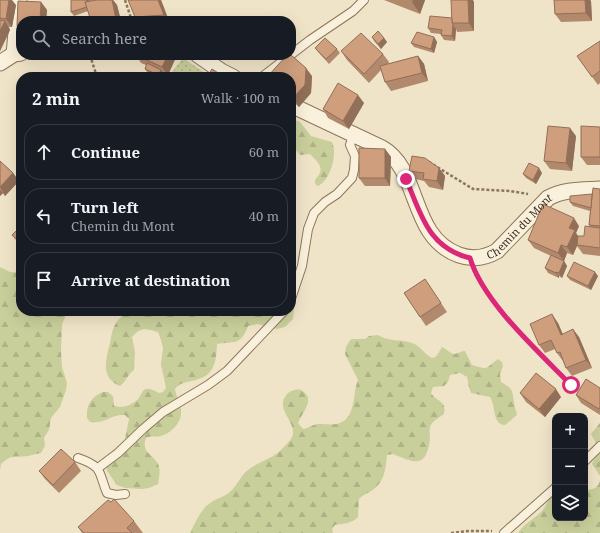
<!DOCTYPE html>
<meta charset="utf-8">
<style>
:root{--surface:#171b24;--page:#20242c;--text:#f1f3f6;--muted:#9ea1a6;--line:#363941}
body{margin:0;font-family:"Noto Serif",serif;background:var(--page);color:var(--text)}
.controls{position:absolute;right:12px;bottom:12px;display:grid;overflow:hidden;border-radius:8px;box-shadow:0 4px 16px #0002}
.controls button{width:36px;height:36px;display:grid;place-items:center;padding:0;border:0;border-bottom:1px solid var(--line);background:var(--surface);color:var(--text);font:20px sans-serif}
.stop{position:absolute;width:12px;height:12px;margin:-9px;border:3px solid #db2777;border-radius:50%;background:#fff}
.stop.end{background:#db2777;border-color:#fff;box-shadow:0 1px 4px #0008}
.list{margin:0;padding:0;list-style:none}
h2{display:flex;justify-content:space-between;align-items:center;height:52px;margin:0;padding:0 16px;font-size:17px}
h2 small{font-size:13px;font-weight:400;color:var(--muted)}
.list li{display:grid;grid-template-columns:26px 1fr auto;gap:12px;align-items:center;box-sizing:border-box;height:56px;margin:0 8px 8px;padding:0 8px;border:1px solid var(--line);border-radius:16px}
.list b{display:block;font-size:15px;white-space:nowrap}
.list p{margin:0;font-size:13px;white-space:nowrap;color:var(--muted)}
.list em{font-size:13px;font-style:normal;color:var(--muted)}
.icon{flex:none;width:22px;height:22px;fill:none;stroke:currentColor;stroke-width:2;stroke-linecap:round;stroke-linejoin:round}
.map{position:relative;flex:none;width:600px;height:533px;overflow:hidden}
.search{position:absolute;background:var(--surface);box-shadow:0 4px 16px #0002;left:16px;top:16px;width:280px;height:44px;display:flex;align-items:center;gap:10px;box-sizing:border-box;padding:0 14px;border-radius:16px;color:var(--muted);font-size:15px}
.panel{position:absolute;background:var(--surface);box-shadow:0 4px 16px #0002;left:16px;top:72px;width:280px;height:244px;border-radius:16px}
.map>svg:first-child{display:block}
</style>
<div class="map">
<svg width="600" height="533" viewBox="0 0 600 533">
<defs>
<pattern id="forest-firs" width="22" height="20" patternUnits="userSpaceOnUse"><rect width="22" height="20" fill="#c9cf9b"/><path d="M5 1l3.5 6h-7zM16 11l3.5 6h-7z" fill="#aeb285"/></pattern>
<pattern id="park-dots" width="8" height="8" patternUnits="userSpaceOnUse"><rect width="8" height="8" fill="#c9cf9b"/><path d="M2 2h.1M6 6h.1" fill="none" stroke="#aeb285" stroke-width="1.8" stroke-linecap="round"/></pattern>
</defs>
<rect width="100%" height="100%" fill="#f0e4c8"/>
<g fill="url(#forest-firs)">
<path d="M291,118L300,122L311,136L332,142C338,154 330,181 318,186L315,184V180C326,168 319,164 310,154L300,155L295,149L293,140L291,138Z"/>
<path d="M0,267L10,272L21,273V311H68L62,324L61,351L62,367L67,383L66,390L60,407L51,418L49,430L44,438L45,446L41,453C36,454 32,455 28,456C14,458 13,453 1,464L0,470Z"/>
<path d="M291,267L298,273L293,319L285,327L277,329L258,324L248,326C241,346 234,341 217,344C216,365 214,377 191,381C184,383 180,383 175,389C176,397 181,403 181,411C182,422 172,433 161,436C156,438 152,435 146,438C141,453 152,453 158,464C161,470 159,477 158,484L149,488L142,489L125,488L117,485L107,471L106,461L107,456L125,439L129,419L125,415C110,414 106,424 90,422L87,418C86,405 91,397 103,392H108L113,396L114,406C122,409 132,405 138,399C141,396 142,390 146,389C150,388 155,391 159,393L163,392L166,388L161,364L163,348L161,340L158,332C146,328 140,327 132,337L135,352L134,370C127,375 126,382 120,386C100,378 106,359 110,343C111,337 112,330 115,325C117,320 123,315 127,311H291Z"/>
<path d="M378,335C390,342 400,339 412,343C421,346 424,354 432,358L436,357L442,347C447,349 450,354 455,354C459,353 461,351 465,351L472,365C490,370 484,369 498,359L502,362L503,366L500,374L501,382C513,389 512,389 514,402C514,406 516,410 517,415L505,425C492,425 496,405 490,397L471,393L469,387L467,377L460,373L450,375L448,382L444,386L433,387L431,393C436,402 447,400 444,414C439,418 433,420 430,427C429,430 430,435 430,439C426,469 415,463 393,454L387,455C386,466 385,480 375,488C370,493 365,493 359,499L358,517C351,524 345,523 335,525L332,529L333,533H190C195,523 201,509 210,503C217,498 225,497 231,491C238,484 241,475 248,470C258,462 271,459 280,451C283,448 290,441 292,437C298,423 276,411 285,397C287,393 290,391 294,390C298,388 302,390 305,393C314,402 301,414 298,423L303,429C310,428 313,424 318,424C325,424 330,425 337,424C357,419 352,394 358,380L345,354L346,347L350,340L352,339H365L369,336Z"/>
<path d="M600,423V476L592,464C599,448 600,450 591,434Z"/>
<path d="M600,480V533H518C524,524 532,520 540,513C546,508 546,501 553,496H555V518H585V490C592,490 599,488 600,480Z"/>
</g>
<polygon fill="url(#park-dots)" points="183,58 211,77 168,77"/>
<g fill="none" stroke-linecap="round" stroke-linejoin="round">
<defs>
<g id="lane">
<polyline points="262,77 310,40 353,11 364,0"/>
<polyline points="291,299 302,266 308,229 314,213 325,202 337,194 352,178 354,170 355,156 350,145 353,135"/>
<path d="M78,458C104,467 98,472 107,493L116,495L125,494"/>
<polyline points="585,461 600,446"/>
<polyline points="98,468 118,453 143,429 163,412 208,385 227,371 284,311"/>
<polyline points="504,533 555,488"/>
</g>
<g id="street">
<polyline points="14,54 19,1 16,0"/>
<polyline points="198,55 221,71 233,77"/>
<polyline points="0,63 14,54 21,53"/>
<path id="s1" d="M291,105L382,148C421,170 409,237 459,255C473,260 485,258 497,251L548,198C564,189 582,190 600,189"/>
</g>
</defs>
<use href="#lane" stroke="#8d765c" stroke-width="10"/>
<use href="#street" stroke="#8d765c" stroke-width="17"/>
<g stroke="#8d765c" stroke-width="2.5" stroke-dasharray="3 2" stroke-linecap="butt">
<polyline points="125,0 132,21"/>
<polyline points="90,55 97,77"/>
<polyline points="429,162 473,189 510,191 528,194"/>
<path d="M475,274C500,316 537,350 571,385"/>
<polyline points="451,533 468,531 492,531"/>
</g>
<use href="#lane" stroke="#faf1dc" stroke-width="8"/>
<use href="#street" stroke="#faf1dc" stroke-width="15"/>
</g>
<g fill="#b2896c">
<polygon points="0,0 16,5 12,27 9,27 10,30 0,51"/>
<polygon points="71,0 92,0 93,1 97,0 113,0 117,5 121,21 91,21 88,11 74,16 71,12"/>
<polygon points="161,0 169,21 138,21 135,17"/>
<polygon points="384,0 425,0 420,14"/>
<polygon points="554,0 590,0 591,1 592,21 561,22 555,14"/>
<polygon points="18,1 41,2 47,10 46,21 21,21 21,31 17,26"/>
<polygon points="474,2 474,31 457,32 456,29 455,41 444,40 441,35 441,34 431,33 428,28 452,18"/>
<polygon points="372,37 384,38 387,42 381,49 374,41"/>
<polygon points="434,37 437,42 434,53 414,47 411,43"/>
<polygon points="600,41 600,83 598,85 577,56"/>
<polygon points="315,48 337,49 340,53 329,64 318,52"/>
<polygon points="341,51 383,54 389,62 388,64 418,56 424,64 428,81 391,91 385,82 381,70 369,83 347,60"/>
<polygon points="116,55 129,55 128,58"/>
<polygon points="134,55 177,55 168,75 163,73 164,74 163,77 156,77 148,73 145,69 146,65 141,63 137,56"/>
<polygon points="312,76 311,93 299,107 291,100 291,77"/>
<polygon points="364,103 349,129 328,118 323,109"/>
<polygon points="600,127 600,165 587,165 581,157"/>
<polygon points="576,136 572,171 550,169 544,161"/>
<polygon points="385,149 391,157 390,186 365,186 359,178"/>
<polygon points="0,161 13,173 19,181 5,196 3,193 0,196"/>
<polygon points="439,168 445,176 443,190 429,187 424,181 415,179 409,171"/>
<polygon points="542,173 536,184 526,178 523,174"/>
<polygon points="600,189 600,256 583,254 577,246 573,255 567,253 564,261 567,266 562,278 559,276 559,278 548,273 545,268 551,256 534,248 528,240 579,226 576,233 578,236 584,236 590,227 589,225 590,211 573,206 570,202 592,194"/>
<polygon points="21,232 21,244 15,239 12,235"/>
<polygon points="567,276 598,276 591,290 570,280"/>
<polygon points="425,279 447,312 426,326 404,293"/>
<polygon points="558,323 563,334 579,337 592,368 572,376 566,368 563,361 557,353 555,349 545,353 539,345"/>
<polygon points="600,388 600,415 581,403 576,395"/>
<polygon points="520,393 561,397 545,417 526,402"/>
<polygon points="75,462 81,471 59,493 45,479 39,471"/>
<polygon points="111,502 134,521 143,533 82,533 78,527"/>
</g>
<g fill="#916f58">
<polygon points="9,0 12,0 16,5 12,27 6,19"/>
<polygon points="112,0 113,0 117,5 121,21 118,21 116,19"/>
<polygon points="158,0 161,0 169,21 164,15"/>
<polygon points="413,0 425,0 420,14 412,2"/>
<polygon points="468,0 473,0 474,2 474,31 469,23"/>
<polygon points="585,0 590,0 591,1 592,21 586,13"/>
<polygon points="41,2 47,10 46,21 40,21"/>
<polygon points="5,21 10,30 0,51 0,31"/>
<polygon points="453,25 456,29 455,41 452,36"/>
<polygon points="434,37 437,42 434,53 431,49"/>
<polygon points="384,38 387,42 381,49 378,44"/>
<polygon points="168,55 177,55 168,75 162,67"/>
<polygon points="418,56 424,64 428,81 422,73"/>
<polygon points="306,68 312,76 311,93 299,107 293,98"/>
<polygon points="161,70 164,74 163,77 160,77 158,75"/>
<polygon points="358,95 364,103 349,129 343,121"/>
<polygon points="570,128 576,136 572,171 566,163"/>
<polygon points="385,149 391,157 390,186 385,178"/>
<polygon points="439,168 445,176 443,190 437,181"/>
<polygon points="539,168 542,173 536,184 533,180"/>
<polygon points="13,173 19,181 5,196 0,187"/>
<polygon points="0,190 3,193 0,196"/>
<polygon points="574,218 579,226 576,233 580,239 573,255 567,247 569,228"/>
<polygon points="561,245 567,253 564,261 558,253"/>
<polygon points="564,261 567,266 562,278 559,273"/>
<polygon points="556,272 559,276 559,278 556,273"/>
<polygon points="595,272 598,276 591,290 588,286"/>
<polygon points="552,314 558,323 566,343 561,335"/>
<polygon points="573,329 579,337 592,368 586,360"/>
<polygon points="556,389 561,397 545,417 539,409"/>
</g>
<g fill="#cf9f7d" stroke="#916f58">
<polygon points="0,0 9,0 6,19 0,18"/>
<polygon points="71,0 89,0 86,1 87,2 85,2 87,7 71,12"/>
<polygon points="97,0 112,0 116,19 106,21 91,21 85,2"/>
<polygon points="128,0 158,0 164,15 135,17"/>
<polygon points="451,0 468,0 469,23 452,23"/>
<polygon points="554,0 585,0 586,13 555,14"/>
<polygon points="18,1 41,2 40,21 21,21 21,26 17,26"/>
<polygon points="430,16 452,18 452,23 453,25 452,36 441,35 442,30 428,28"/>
<polygon points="0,20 5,21 0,31"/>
<polygon points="378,31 384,38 378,44 372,37"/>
<polygon points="417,32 434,37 431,49 411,43"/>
<polygon points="361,33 383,54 364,74 341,51"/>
<polygon points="325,38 337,49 326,59 315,48"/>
<polygon points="600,41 600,71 592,77 577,56"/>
<polygon points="136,55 168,55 162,67"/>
<polygon points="287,55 291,55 306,68 305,85 293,98 291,97 291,77 269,77 268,76"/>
<polygon points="418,56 422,73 385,82 380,66"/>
<polygon points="147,63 161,70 158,75 145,69"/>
<polygon points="212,69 223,76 222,77 207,77"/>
<polygon points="338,83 358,95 343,121 323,109"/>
<polygon points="548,126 570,128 566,163 544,161"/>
<polygon points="581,126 600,127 600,157 581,157"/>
<polygon points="359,148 385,149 385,178 359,178"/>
<polygon points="412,156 425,158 439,168 437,181 423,179 424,173 409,171"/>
<polygon points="0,161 13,173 0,187"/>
<polygon points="529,163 539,168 533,180 523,174"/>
<polygon points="593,188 600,189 600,226 589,225"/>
<polygon points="592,194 591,208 570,202 570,196"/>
<polygon points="543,204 574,218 569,228 575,230 569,243 567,247 561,245 558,253 528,240"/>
<polygon points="585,226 600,228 600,248 577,245 578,236 584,236"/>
<polygon points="18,229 21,232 21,243 12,235"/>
<polygon points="551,255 564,261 559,273 556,272 556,273 545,268"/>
<polygon points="574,262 595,272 588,286 567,276"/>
<polygon points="425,279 441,303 420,317 404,293"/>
<polygon points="552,314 561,335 573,329 586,360 566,368 560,352 557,353 551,340 539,345 530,324"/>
<polygon points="536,373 556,389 539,409 520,393"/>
<polygon points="586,379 600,388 600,407 599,409 576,395"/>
<polygon points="61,449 75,462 53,485 39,471"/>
<polygon points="114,499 134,521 127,528 132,533 84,533 78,527 108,500 111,502"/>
</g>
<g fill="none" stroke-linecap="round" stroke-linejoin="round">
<path stroke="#db2777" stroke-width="5" d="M406,179C421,214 428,248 470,258C483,302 539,352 571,385"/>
</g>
<g text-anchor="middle" stroke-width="3" stroke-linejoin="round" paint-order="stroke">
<g font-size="11" fill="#3d2e20" stroke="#f7eed8">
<text dy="4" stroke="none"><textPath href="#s1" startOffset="309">Chemin du Mont</textPath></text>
</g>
</g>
</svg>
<div class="controls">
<button>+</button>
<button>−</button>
<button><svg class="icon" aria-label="layers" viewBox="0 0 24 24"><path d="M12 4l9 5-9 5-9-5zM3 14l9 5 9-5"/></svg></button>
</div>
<div class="stop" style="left:571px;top:385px"></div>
<div class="stop end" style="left:406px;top:179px"></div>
<div class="search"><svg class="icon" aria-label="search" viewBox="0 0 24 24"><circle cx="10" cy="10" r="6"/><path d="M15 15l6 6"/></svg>Search here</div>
<section class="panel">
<h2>2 min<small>Walk · 100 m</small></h2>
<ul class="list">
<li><svg class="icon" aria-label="ahead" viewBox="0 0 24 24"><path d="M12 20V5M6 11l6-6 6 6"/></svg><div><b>Continue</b></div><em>60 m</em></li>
<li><svg class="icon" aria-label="left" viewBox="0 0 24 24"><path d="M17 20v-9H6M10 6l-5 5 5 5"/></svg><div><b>Turn left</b><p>Chemin du Mont</p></div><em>40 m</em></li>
<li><svg class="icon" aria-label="arrive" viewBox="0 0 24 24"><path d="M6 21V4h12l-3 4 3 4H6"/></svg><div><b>Arrive at destination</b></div></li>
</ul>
</section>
</div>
